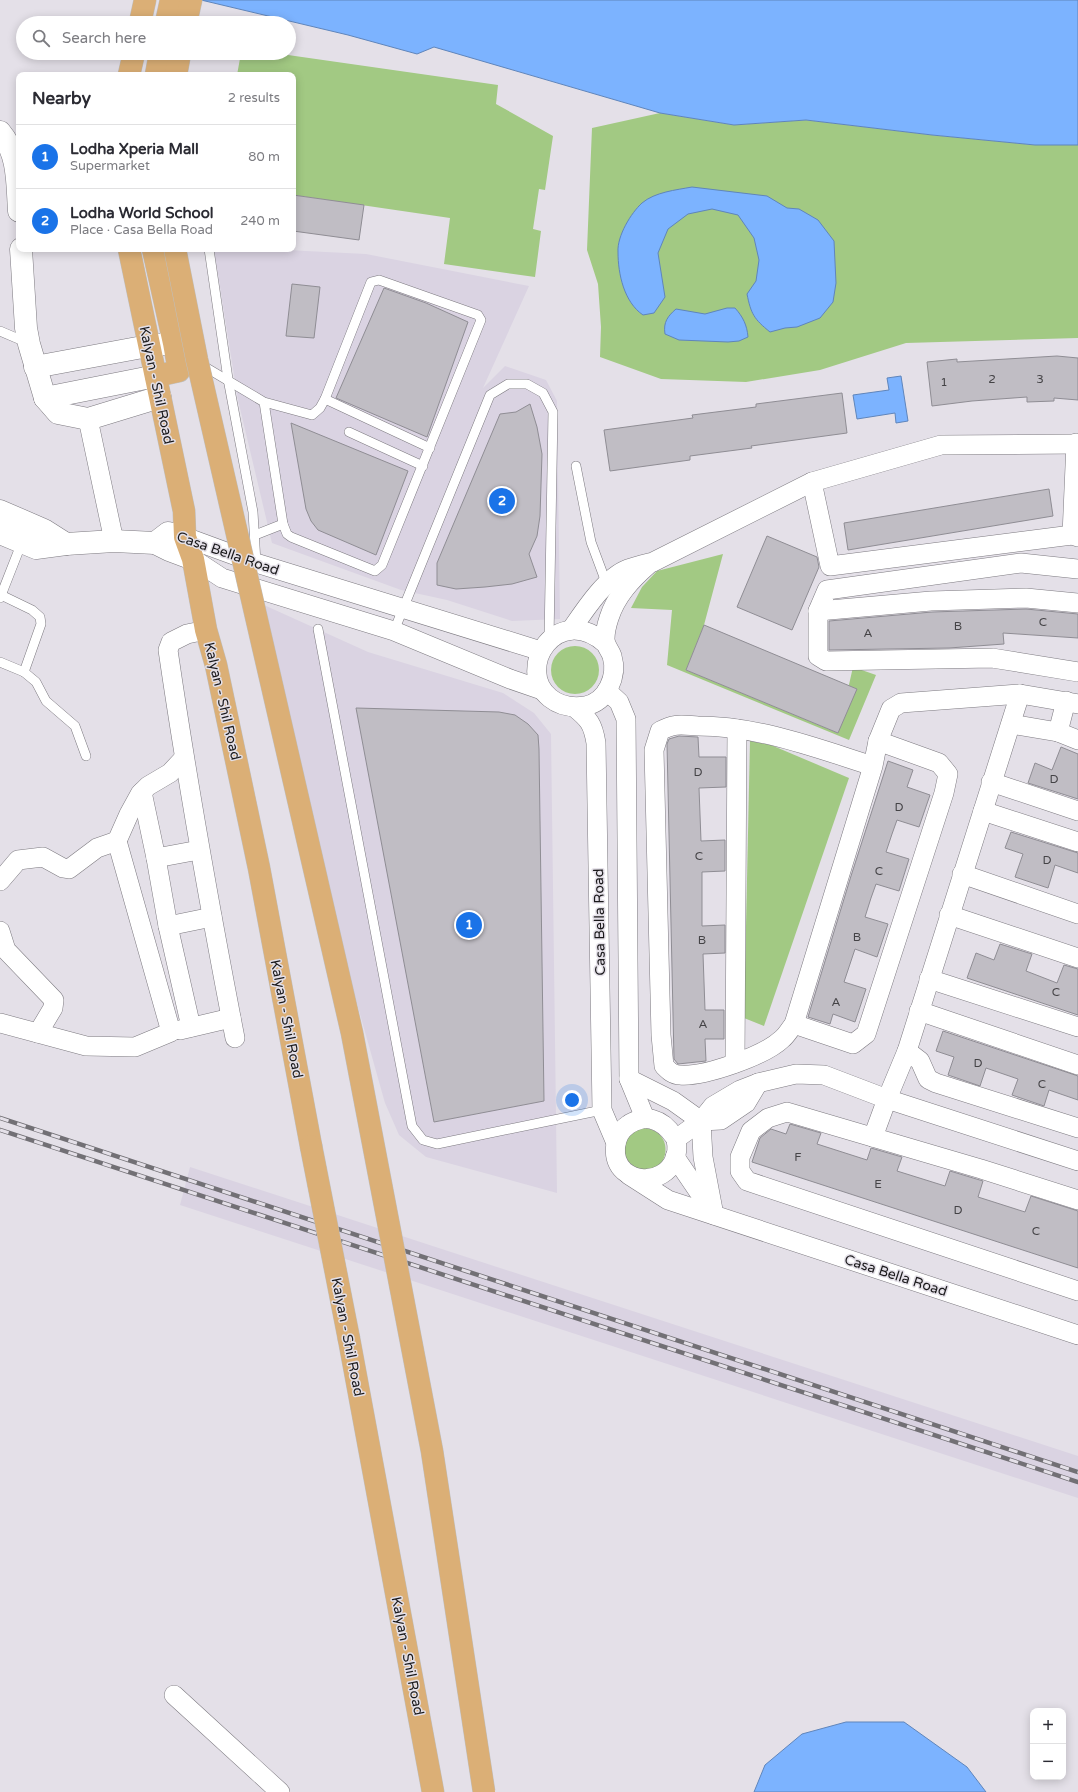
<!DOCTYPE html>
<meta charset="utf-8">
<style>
:root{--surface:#fff;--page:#f7f7f7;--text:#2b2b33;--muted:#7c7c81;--line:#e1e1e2;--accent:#1a73e8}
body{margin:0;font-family:"Varela Round",sans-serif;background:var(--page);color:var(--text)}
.controls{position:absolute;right:12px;bottom:12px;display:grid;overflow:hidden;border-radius:8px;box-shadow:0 2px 10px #0003}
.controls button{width:36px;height:36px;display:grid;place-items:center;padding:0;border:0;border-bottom:1px solid var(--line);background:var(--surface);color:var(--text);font:20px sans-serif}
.you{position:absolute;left:572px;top:1100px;width:14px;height:14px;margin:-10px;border:3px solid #fff;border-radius:50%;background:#1a73e8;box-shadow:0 0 0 6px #1a73e833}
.badge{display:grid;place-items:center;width:26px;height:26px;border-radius:50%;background:var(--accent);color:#fff;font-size:13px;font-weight:700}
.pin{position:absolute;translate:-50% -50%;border:2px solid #fff;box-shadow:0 1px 4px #0006}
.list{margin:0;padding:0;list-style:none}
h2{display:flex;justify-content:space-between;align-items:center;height:52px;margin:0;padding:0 16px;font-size:17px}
h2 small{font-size:13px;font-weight:400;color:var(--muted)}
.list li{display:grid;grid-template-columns:26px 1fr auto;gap:12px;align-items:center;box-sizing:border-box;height:64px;padding:0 16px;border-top:1px solid var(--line)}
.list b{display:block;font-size:15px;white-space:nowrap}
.list p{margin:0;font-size:13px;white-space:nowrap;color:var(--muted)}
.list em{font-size:13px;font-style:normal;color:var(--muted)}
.icon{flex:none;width:22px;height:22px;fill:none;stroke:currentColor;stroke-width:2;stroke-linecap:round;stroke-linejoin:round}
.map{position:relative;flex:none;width:1078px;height:1792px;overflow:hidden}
.search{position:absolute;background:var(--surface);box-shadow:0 2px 10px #0003;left:16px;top:16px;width:280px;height:44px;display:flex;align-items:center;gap:10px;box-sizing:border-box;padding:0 14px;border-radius:22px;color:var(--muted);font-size:15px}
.panel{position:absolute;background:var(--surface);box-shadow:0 2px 10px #0003;left:16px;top:72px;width:280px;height:180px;border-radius:8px}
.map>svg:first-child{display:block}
</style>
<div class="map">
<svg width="1078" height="1792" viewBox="0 0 1078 1792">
<rect width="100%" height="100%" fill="#e4e0e8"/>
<g fill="#dad3e2">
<polygon points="214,249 266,249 366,254 529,286 483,388 505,366 546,380 557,401 560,619 512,621 447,600 401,590 272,543 238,400"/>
<polygon points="242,595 368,652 503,693 534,713 551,734 557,1193 426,1157 399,1135 385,1103"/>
<polygon points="190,1167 1078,1456 1078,1498 180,1205"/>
</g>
<g fill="#a2c983">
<polygon points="241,53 274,53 498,85 496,104 553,136 545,190 539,189 533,229 541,231 535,277 444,264 450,218 293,195 293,75 237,75"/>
<polygon points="660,113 734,125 806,120 932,135 1035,145 1078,145 1078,338 906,343 820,370 746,382 661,379 600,357 601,327 598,284 587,250 592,128"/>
<polygon points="723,554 704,625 686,670 838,733 853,667 876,675 849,740 667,665 672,610 631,608 642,587 657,571"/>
<circle cx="575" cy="670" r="24"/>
<polygon points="750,741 771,745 849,778 764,1026 744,1018"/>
<path d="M641,1128C678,1128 670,1178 639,1171C635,1170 630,1165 626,1163C624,1141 619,1139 641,1128Z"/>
</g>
<g fill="#7cb3ff" stroke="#5f85bb">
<polygon points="201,0 1078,0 1078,145 1035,145 932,135 806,120 734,125 660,113 434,47 417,54 348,35"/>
<path d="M692,187L767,196L787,208L799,209L818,220L834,241L836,283L833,302L820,318L797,327L785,328L770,332C754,319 751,314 747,294L756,281L759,260L754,238L738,215L712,209L688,214L668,229L658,253L665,297L654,313L643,315C624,302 618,274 618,252C617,236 631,213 642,203C655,192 676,190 692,187Z"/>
<path d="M727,308H735C743,317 747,325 748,337L739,341L728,342L679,340L665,334C663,322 668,316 676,309L705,314Z"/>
<polygon points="901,376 908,421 896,423 895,413 857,419 853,395 889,390 887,378"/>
<polygon points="846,1722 904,1722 967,1767 986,1792 754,1792 765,1765 802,1734"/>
</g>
<g fill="#c0bdc4" stroke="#8f8d94">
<polygon points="293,195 364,205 359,240 293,231"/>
<polygon points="292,284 320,287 314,338 286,336"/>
<polygon points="384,288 426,303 468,322 427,437 336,398"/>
<polygon points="1057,356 1078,358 1078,400 1054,398 1054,401 1027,402 1027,397 972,401 932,406 927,362 957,359 957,362"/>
<polygon points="842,393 847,433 751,446 752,448 690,456 690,460 610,471 604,430 693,418 692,415 756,407 756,404"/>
<polygon points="530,404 537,427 542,454 540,516 537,536 529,554 537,577 512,584 485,587 456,589 437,585 437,563 500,414 516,412"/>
<polygon points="291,423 408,471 376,555 318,530 311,521 306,509"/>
<polygon points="1049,489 1053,516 848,550 844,523"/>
<polygon points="767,536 817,557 819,567 792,630 737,607"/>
<polygon points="1026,609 1078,614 1078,638 1003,633 1004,644 949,648 829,650 829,621 932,612"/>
<polygon points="704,625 857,689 838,733 686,670"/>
<polygon points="356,708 499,712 515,715 528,724 538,735 539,749 544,1101 434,1122"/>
<polygon points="679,736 698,737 699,757 726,757 726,787 699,788 701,841 725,840 725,871 702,872 702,926 725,925 725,953 703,954 705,1010 724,1010 724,1039 705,1039 706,1061 678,1064 674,1059 667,744 669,739"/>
<polygon points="1061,747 1078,754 1078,799 1028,783 1035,763 1052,770"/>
<polygon points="888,761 913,770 907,787 930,795 919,827 897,820 892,834 886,852 909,859 899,891 876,884 871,898 865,917 888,924 877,957 855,949 844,982 866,989 855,1022 833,1014 830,1024 808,1017 851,876"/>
<polygon points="1011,832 1078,853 1078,873 1055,865 1048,888 1015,877 1023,854 1005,848"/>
<polygon points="1000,944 1032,954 1026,971 1057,983 1064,965 1078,969 1078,1015 967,978 976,953 994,960"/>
<polygon points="943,1031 1078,1076 1078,1100 1049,1090 1044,1106 1012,1095 1018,1079 986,1068 980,1086 948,1075 954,1057 936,1051"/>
<polygon points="790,1124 821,1133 817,1144 867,1160 871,1148 902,1157 897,1171 945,1186 950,1171 983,1181 978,1197 1025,1212 1031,1196 1078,1211 1078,1268 752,1162 760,1138 771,1129 786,1134"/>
</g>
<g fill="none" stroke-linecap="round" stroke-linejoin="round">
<defs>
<g id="service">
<polyline points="209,249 228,379 253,512 256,563"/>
<polyline points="0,331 28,343"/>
<polyline points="200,364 264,402 312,415 320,408 325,399 371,282 379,280 478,315 481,320 382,565 375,571 291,537 287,534 283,524 264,402"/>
<polyline points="325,399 430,448"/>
<polyline points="349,432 423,466"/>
<polyline points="576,466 591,542 607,585"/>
<polyline points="255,535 283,524"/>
<polyline points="1,595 32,610 40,617 41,624 24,672"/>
<polyline points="0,598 22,542"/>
<polyline points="318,629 412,1126 423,1140 437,1144 602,1110"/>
<polyline points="394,631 490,395 508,384 527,384 543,393 553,412 549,640"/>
<polyline points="0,662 24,672 36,682 46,701 75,726 86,756"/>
</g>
<g id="minor">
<polyline points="88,419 114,541"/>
<polyline points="812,482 830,566 1072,535 1078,537"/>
<polyline points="1072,535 1076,443"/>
<polyline points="185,537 256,563 541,651"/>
<polyline points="193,559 222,578 394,631 510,679 542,690"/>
<polyline points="1078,569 1021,563 827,590 818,611 818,656 826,661 992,658 1078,672"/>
<polyline points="818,611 931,601 1026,598 1078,603"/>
<path d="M206,630L187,634L171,642L168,650C187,780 210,909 235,1038"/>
<path d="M571,630C584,611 606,577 628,569C636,566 645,564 653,562L812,482L941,445L1078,444"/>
<path d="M606,644C557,601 514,669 550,698C560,706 572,708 585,706C607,702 618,676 612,656C610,650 605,646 605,639C605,633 607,624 609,618C616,596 631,580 648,565"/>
<polyline points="607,691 619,702 626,719 629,1079 645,1118"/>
<path d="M574,707C589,719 593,724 596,743L602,1110L616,1143"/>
<polyline points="1011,724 1058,732 1078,740"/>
<polyline points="1058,732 1066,701"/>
<path d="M873,766C816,748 759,726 698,726C681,725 675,723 660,731L654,750L661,1035L664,1066C669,1071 673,1075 680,1075C704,1077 764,1056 782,1039C787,1035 790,1029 794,1024L873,766L878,741L891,709L901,703L1020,694L1078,704"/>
<polyline points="991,782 1078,811"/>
<polyline points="142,792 156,858 199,850"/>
<polyline points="983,811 1078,842"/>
<polyline points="117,841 129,814 140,794 148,786 170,773 184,758"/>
<polyline points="156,858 168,926 191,1027"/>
<polyline points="962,874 1078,914"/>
<polyline points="0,881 18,860 43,857 63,868 69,869 97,848 117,841"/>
<polyline points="949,915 1078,958"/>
<polyline points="168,926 212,917"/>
<polyline points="0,931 6,950 54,1000 53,1008 38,1033"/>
<polyline points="929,979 1078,1027"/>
<polyline points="919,1011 1078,1065"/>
<polyline points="0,1023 86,1046 135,1047 171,1032 117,841"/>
<polyline points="794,1024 853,1044 866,1034 944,793 948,774 939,763 878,741"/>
<polyline points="180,1030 231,1018"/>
<polyline points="907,1051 920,1061 928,1079 936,1083 1078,1128"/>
<polyline points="735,1063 737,729"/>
<polyline points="629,1079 673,1101 701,1121 721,1120 746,1103 758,1083"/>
<path d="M645,1118C655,1119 662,1122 669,1130C671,1133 675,1136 676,1140C683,1170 648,1191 624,1171C611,1159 613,1135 628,1125C633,1121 638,1120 645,1118Z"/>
<polyline points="701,1121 703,1157 714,1215"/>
<polyline points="873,1137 887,1099 907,1051 1020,694"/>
<polyline points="676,1139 701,1121 713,1106 740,1090 758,1083 796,1074 824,1075 887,1099 1078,1161"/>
<polyline points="675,1157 709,1207"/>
<polyline points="629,1175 668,1200 1078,1335"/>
<polyline points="1078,1200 981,1169 787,1112 768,1118 751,1131 740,1157 740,1171 747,1181 1078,1291"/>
<polyline points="174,1695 280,1792"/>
</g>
<g id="tertiary">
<path d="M0,132C19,154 17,183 19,211"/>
<polyline points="21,249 26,328 29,344 45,398 58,413 88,419 160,397"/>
<polyline points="35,367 148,346 174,343"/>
<polyline points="45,398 156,376"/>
<polyline points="0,511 44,530 66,544"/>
<polyline points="0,533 36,548 66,544 114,541 155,543 169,550 193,559"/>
<polyline points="155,543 168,533 185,537"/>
</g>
<g id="primary">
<polyline points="140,23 145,0"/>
<polyline points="166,23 171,0"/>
<polyline points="186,23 191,0"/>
<polyline points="129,75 134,53"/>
<polyline points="156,75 160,53"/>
<polyline points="176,75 180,53"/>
<polyline points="129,249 184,511 185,537 193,559 206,630 216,665 259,868 311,1146"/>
<polyline points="153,249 174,343 179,371 156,376"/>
<polyline points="349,1339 433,1792"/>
</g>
</defs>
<use href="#service" stroke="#7d7a80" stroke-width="10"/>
<use href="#minor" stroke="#7d7a80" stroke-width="20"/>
<use href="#tertiary" stroke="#7d7a80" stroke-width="23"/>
<use href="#primary" stroke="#bfbfbf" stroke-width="23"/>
<use href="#service" stroke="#fff" stroke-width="9"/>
<use href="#minor" stroke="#fff" stroke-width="19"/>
<use href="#tertiary" stroke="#fff" stroke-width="22"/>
<use href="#primary" stroke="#dbaf76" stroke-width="22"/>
<defs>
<g id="rail">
<polyline points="0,1118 1078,1472"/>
<polyline points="0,1130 1078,1482"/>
</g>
</defs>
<use href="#rail" stroke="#727075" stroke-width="4.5"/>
<use href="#rail" stroke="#e4e0e8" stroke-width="3" stroke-dasharray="9" stroke-linecap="butt"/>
<defs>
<g id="primary-bridge">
<polyline points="175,249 197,360 352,1033 432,1451 484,1792"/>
<polyline points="311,1146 349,1339"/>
</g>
</defs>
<use href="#primary-bridge" stroke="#bfbfbf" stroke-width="23" stroke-linecap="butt"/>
<use href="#primary-bridge" stroke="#dbaf76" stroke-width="22"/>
</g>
<g text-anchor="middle" stroke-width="3" stroke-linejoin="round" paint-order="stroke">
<g font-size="12" fill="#444346">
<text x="992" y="383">2</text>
<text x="1040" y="383">3</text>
<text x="944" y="386">1</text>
<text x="1043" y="626">C</text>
<text x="958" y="630">B</text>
<text x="868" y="637">A</text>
<text x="698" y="776">D</text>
<text x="1054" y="783">D</text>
<text x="899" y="811">D</text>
<text x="699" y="860">C</text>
<text x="1047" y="864">D</text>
<text x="879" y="875">C</text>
<text x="857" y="941">B</text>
<text x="702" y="944">B</text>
<text x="1056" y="996">C</text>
<text x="836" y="1006">A</text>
<text x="703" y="1028">A</text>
<text x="978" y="1067">D</text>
<text x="1042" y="1088">C</text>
<text x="798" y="1161">F</text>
<text x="878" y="1188">E</text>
<text x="958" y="1214">D</text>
<text x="1036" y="1235">C</text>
</g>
<g font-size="14" fill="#1b1a1c" stroke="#e4e0e8">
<text transform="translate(157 385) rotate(78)" y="5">Kalyan - Shil Road</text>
<text transform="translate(228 553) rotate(19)" y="5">Casa Bella Road</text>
<text transform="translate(223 701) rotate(77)" y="5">Kalyan - Shil Road</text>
<text transform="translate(599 922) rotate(-91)" y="5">Casa Bella Road</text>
<text transform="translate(287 1019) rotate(79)" y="5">Kalyan - Shil Road</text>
<text transform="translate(896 1275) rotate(18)" y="5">Casa Bella Road</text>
<text transform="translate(348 1337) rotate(79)" y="5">Kalyan - Shil Road</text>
<text transform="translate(408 1656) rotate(79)" y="5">Kalyan - Shil Road</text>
</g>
</g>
</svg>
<div class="controls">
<button>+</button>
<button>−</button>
</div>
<div class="you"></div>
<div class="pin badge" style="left:469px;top:925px">1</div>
<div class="pin badge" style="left:502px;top:501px">2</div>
<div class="search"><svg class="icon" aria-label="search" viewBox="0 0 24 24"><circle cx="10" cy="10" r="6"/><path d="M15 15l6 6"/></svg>Search here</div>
<section class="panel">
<h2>Nearby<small>2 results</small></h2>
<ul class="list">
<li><span class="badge">1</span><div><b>Lodha Xperia Mall</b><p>Supermarket</p></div><em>80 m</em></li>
<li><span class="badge">2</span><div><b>Lodha World School</b><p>Place · Casa Bella Road</p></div><em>240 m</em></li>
</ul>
</section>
</div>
